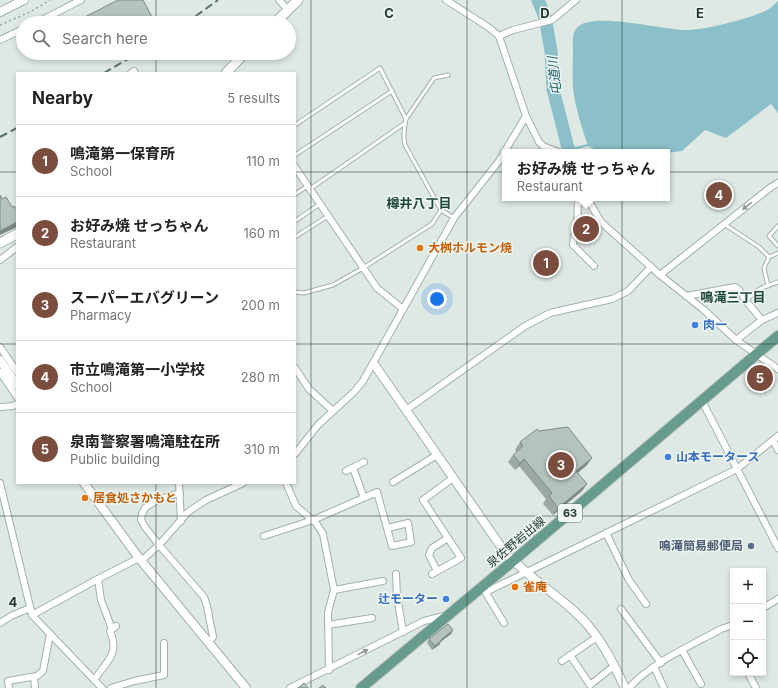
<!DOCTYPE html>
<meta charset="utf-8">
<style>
:root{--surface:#fff;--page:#f2f2f2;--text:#222;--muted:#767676;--line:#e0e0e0;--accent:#7a4d3e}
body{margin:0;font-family:Inter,"Noto Sans JP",sans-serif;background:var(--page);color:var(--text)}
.controls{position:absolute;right:12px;bottom:12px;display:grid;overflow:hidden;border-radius:0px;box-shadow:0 2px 6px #0003}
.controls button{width:36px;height:36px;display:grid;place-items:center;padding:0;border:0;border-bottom:1px solid var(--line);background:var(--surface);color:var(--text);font:20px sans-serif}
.you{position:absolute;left:437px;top:299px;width:14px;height:14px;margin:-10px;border:3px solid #fff;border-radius:50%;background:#1a73e8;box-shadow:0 0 0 6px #1a73e833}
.badge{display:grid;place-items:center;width:26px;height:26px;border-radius:50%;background:var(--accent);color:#fff;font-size:13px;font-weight:700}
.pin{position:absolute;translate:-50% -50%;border:2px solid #fff;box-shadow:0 1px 4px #0006}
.popup{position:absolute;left:502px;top:149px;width:168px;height:52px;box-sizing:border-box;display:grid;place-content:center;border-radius:0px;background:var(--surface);filter:drop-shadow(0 1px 3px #0005);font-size:13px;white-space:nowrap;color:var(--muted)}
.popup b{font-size:15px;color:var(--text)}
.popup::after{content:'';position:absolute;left:50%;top:100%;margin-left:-8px;border:8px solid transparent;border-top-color:var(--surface)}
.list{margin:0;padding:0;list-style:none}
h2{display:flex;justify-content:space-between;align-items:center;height:52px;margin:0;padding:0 16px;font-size:17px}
h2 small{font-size:13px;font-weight:400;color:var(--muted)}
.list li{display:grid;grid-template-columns:26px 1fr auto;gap:12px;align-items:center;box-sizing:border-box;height:72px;padding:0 16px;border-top:1px solid var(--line)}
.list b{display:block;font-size:15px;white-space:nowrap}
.list p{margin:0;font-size:13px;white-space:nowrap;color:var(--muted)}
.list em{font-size:13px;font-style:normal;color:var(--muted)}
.icon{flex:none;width:22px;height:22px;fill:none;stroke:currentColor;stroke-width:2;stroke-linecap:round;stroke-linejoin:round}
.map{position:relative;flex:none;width:778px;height:688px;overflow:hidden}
.search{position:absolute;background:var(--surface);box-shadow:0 2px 6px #0003;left:16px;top:16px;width:280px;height:44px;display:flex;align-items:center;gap:10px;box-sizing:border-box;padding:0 14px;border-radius:22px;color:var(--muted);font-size:15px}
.panel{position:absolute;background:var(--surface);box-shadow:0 2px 6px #0003;left:16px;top:72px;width:280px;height:412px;border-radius:0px}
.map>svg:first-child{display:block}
</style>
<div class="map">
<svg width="778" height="688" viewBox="0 0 778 688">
<rect width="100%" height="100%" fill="#dfe9e4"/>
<path fill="#8bc0ca" d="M778,1V113L771,104L726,138L705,130L682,151L667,153L600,152L588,146C582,128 575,107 573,88C572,76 573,63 573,51C573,43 571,32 579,26C595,12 664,30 687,30C705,30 753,18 769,9C772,7 775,4 778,1Z"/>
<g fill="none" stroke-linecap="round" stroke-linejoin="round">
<polyline stroke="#8bc0ca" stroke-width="2" points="569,150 588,145"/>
<polyline stroke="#8bc0ca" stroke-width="13" points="538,0 545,17 551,51 553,89 569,152"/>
<defs>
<g id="service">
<path d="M448,75L434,78L406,119C404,128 403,137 405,145L441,210L454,218"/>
<polyline points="295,125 380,68 406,119"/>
<polyline points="295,155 392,91"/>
<polyline points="310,189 405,123"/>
<polyline points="295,194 308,186"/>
<polyline points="295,221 320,204"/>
<polyline points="724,224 759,247 769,257"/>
<polyline points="778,226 769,236 778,246"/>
<polyline points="295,237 328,216"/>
<polyline points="768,286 764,268 769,257 778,253"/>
<polyline points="295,292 304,293 333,285 363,268 432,224 441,210"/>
<path d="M746,301C756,289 763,287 778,282"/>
</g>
<g id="minor">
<polyline points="279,0 288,10"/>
<polyline points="446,0 488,27 499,36 526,116 539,142 543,146 558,152"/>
<polyline points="36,23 81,0"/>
<polyline points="499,36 513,30 552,20 576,0"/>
<polyline points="0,40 23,29"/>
<polyline points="131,73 134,71 135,73"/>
<polyline points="295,167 377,288 403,309"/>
<polyline points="578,198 577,232 574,236 573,245 594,266"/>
<polyline points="587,198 601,222 660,275 704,310 736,340 778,369"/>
<polyline points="0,260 17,247"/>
<polyline points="660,275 771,187 778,183"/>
<polyline points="686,296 735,287 739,290 746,301 762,320"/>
<polyline points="736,340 762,320 778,313"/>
<polyline points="0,347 17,372"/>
<polyline points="295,368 309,389 333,411"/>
<polyline points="0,372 17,397"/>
<polyline points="702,401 778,548"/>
<polyline points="0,407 13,406 17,404"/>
<polyline points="406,410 525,326 550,313 612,299 628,291 651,267"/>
<polyline points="773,440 778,450"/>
<polyline points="295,454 318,425 354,392 363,381 454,218 499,161 526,116"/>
<polyline points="353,468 364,498"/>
<polyline points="346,471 364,462"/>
<polyline points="393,482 437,455"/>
<polyline points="0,483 32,615 102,688"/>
<polyline points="179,483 181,521"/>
<polyline points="286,483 296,506 316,523 323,534 334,590 328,612 329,670"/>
<polyline points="180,493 157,500 145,508 142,514 141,520 145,527 159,545 204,597 207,606 213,637 209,642"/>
<polyline points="606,533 629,580 646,604"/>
<polyline points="264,536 313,520 377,492 392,546 411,542 408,523 388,528"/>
<polyline points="141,561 159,545 188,512 206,500 243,483"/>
<polyline points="437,571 429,555 432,548 448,538"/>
<polyline points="396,574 397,596 403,632"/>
<polyline points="432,574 461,558 423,500 453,478"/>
<polyline points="98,579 101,600 112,629"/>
<polyline points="334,590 383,581"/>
<polyline points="484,590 504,623"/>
<polyline points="486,592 737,469 778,436"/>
<polyline points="763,608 778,599"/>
<polyline points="621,609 661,663"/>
<polyline points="32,615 98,579 139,558"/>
<polyline points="0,623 11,616 30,608"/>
<polyline points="328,625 372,618"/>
<polyline points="682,650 701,684"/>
<polyline points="570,655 590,685 614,666"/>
<polyline points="562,661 597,637"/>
<polyline points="654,667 664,688"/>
<polyline points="748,673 756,688"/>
<polyline points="34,677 35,688"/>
<path d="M94,680C107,661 120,654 110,631L116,626"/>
<polyline points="9,688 8,681 37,676 43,671 50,634"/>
<polyline points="111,688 134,681 164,675 164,643"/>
<polyline points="290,688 424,621 444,616"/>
<path d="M629,688C651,663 692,645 721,629L733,625"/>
</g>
<g id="tertiary">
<polyline points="0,12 24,0"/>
<polyline points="0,360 17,385"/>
<path d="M374,364L504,551C525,575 551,590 574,611C598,632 612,660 625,688"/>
<polyline points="84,483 139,558 246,688"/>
</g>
<g id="secondary">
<polyline points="275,23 298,0"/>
<polyline points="226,73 245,53"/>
<polyline points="0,243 17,234"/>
</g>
<polyline id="primary" points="361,688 513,561 778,336"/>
</defs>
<use href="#service" stroke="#a2b0ab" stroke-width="5"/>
<use href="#minor" stroke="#a2b0ab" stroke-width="8"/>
<use href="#tertiary" stroke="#a2b0ab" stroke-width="10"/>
<use href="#secondary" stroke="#9fb4ac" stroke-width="11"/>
<use href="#primary" stroke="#bcc3c1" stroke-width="12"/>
<polyline stroke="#82aa9d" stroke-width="1.5" stroke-dasharray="2 3" stroke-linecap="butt" points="0,25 30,12 50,0"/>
<use href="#service" stroke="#fff" stroke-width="3"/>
<use href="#minor" stroke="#fff" stroke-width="6"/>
<use href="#tertiary" stroke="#fff" stroke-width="8"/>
<use href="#secondary" stroke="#fff" stroke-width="9"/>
<use href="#primary" stroke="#679b8d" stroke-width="10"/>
<g stroke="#5c736d" stroke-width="2" stroke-dasharray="8 4" stroke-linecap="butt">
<polyline points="186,23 218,0"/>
<polyline points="104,73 138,53"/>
<polyline points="0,137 17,128"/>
</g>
</g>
<g fill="#9ba8a3">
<polygon points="81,19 148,23 78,23"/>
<polygon points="539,431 587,465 578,473 582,491 553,515 543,504 546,499 519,466 515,470 508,462 513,455 517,452 515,450 520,442"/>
<polygon points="453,630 451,634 441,641 439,645 432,650 427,643 429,639"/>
</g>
<g fill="#7e8884">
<polygon points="152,17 148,23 140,23"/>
<polygon points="17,222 17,227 0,235 0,231"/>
<polygon points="592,458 587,465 571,478 576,471"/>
<polygon points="524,459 519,466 515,470 520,463"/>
<polygon points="587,484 582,491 553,515 558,508"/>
<polygon points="453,630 451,634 438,644 441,640"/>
<polygon points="441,641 439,645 432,650 435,646"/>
</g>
<g fill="#b4c3bd" stroke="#7e8884">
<polygon points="118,0 143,0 152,17 140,23 83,23 81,19"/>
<polygon points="0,195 2,199 6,197 12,207 14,206 17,210 17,222 0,231"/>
<polygon points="568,427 592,458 576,471 587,484 558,508 549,496 552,493 524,459 520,463 513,455 523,446 520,442 537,429 539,431"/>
<polygon points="448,624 453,630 441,640 441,641 435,646 429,639"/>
<polygon points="304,683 308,688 298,688"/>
<polygon points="323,685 326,688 319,688"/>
</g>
<defs><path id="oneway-solid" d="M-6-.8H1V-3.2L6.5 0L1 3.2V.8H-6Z"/></defs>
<g fill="#909b98">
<use href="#oneway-solid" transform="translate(747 206) rotate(142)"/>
<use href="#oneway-solid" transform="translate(363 652) rotate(-27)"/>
</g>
<path fill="none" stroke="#213731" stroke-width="1" stroke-opacity="0.55" d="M156,0V23M311,0V688M467,0V688M622,0V688M156,53V73M0,172H17M295,172H778M0,344H17M295,344H778M156,483V688M0,516H778"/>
<g fill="#e8710a" stroke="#eff6f2" stroke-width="1.5">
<circle cx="420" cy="248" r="4"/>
<circle cx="85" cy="498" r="4"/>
<circle cx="515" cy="587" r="4"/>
</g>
<g fill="#3f7fe0" stroke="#eff6f2" stroke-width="1.5">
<circle cx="695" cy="325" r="4"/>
<circle cx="668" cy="457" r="4"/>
<circle cx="446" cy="599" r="4"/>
</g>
<circle fill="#5c6f8a" stroke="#eff6f2" stroke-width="1.5" cx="751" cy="546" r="4"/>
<g text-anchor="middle" stroke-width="3" stroke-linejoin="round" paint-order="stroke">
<rect fill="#eff6f2" stroke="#5f706b" stroke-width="1" x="558" y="504" width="24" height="18" rx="3"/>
<g font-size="11" font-weight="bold" fill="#213731">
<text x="570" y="517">63</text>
</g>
<g font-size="12" font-weight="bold" fill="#c56008" stroke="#eff6f2" text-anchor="start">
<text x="428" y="252">大桝ホルモン焼</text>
<text x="93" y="502">居食処さかもと</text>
<text x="523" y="591">雀庵</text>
</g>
<g font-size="12" font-weight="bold" fill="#366cbe" stroke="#eff6f2" text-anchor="start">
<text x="703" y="329">肉一</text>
<text x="676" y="461">山本モータース</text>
<text x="438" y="603" text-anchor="end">辻モーター</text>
</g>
<g font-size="12" fill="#213731" stroke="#eff6f2">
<text transform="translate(516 542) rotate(-40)" y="4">泉佐野岩出線</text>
</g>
<g font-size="12" font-weight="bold" fill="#4e5e75" stroke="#eff6f2" text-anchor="end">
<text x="743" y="550">鳴滝簡易郵便局</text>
</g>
<g font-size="13" font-style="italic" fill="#21616d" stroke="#eff6f2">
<text transform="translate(554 76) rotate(-96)" y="5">屯道川</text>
</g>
<g font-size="13" font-weight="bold" fill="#1f473e" stroke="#eff6f2">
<text x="419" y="208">樽井八丁目</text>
<text x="733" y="302">鳴滝三丁目</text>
</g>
</g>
<g font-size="13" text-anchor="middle" font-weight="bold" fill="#213731" stroke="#eff6f2" stroke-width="3" stroke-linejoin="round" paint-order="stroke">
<text x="389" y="18">C</text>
<text x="545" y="18">D</text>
<text x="700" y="18">E</text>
<text x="13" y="607">4</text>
</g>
</svg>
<div class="controls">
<button>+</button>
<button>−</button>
<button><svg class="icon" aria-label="locate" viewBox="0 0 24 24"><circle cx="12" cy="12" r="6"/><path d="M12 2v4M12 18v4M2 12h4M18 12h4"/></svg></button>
</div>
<div class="you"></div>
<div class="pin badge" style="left:546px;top:263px">1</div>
<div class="pin badge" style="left:586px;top:229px">2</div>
<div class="popup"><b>お好み焼 せっちゃん</b>Restaurant</div>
<div class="pin badge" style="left:561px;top:465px">3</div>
<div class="pin badge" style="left:719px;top:195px">4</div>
<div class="pin badge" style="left:760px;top:378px">5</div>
<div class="search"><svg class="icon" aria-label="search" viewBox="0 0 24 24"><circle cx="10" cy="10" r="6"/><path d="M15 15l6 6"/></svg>Search here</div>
<section class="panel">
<h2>Nearby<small>5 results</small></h2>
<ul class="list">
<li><span class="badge">1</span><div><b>鳴滝第一保育所</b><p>School</p></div><em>110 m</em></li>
<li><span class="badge">2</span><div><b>お好み焼 せっちゃん</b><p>Restaurant</p></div><em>160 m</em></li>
<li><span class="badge">3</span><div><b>スーパーエバグリーン</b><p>Pharmacy</p></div><em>200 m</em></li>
<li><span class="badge">4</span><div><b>市立鳴滝第一小学校</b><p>School</p></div><em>280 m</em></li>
<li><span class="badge">5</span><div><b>泉南警察署鳴滝駐在所</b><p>Public building</p></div><em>310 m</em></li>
</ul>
</section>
</div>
